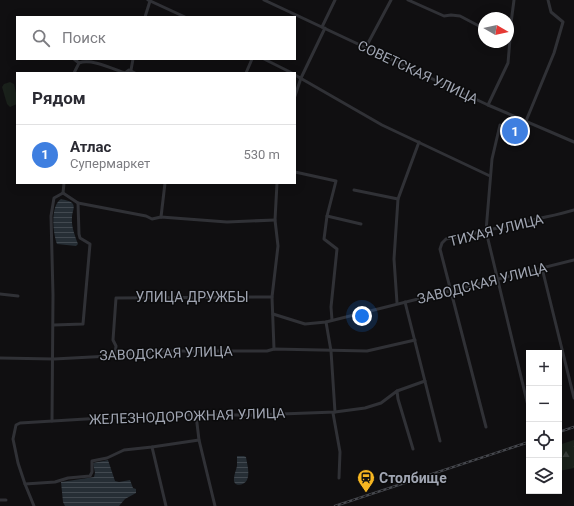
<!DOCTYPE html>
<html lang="ru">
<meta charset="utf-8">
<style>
:root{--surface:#fff;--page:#f2f2f3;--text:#2b2b33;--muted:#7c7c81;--line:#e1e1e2;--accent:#876a2b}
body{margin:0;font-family:Roboto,sans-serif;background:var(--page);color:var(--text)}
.controls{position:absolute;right:12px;bottom:12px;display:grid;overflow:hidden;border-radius:0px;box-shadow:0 2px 10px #0003}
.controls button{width:36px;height:36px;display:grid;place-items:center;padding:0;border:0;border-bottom:1px solid var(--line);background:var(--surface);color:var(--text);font:20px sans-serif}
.compass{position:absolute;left:478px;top:12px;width:36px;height:36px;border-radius:50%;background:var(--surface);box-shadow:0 2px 10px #0003;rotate:99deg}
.you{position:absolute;left:362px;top:316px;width:14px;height:14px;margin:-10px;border:3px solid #fff;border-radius:50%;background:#1a73e8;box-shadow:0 0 0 6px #1a73e833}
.badge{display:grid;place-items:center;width:26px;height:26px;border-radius:50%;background:var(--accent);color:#fff;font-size:13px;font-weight:700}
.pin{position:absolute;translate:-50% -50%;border:2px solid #fff;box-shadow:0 1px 4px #0006}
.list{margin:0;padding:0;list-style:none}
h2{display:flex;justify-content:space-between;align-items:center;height:52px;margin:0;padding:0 16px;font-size:17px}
h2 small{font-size:13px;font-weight:400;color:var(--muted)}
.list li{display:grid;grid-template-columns:26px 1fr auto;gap:12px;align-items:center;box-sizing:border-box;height:60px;padding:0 16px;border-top:1px solid var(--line)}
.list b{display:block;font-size:15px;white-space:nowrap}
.list p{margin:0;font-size:13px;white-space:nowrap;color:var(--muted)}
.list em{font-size:13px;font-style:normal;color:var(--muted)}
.icon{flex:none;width:22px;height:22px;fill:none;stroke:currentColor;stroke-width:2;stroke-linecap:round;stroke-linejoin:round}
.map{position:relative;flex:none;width:574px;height:506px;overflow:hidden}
.search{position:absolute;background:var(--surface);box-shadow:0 2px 10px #0003;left:16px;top:16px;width:280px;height:44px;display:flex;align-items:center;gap:10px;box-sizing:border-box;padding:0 14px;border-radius:0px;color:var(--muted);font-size:15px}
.panel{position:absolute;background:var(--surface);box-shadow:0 2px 10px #0003;left:16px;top:72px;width:280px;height:112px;border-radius:0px}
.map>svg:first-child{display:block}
</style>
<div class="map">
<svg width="574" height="506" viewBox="0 0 574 506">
<defs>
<pattern id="forest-firs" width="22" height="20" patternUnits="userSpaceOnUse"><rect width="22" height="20" fill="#1a211b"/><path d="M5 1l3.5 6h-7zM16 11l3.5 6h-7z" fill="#383e3a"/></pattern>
<pattern id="water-rules" width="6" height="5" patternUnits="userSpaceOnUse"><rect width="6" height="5" fill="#262e35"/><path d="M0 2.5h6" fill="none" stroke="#424950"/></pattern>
</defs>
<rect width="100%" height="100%" fill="#100f11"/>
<polygon fill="url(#forest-firs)" points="574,440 574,468 559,471 559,445"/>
<polygon fill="#1a211b" points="10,82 14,84 17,97 17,104 10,107 7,104 2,87 4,84"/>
<g fill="url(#water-rules)">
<path d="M61,199C65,200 71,201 73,204C75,208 72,212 72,217C71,226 75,236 78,244L76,246L57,244C53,233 50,206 61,199Z"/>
<path d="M237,456H244L246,457C247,464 250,473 247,480C244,486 233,487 234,479C234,475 236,470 237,466C237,463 237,460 237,456Z"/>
<polygon points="108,460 115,481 119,482 130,480 133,488 136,489 136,493 125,499 119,506 65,506 63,502 61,482 94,477 95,473 93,463"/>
</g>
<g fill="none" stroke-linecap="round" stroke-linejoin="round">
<g stroke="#303136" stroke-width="3">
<polyline points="148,0 185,17"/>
<polyline points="264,0 488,105 574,142"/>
<polyline points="408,0 444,16 451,15 460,16 479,26 484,26"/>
<polyline points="145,17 150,1"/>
<polyline points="322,27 335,0"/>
<polyline points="366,47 391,0"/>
<path d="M74,59L79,63C91,58 113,69 125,73L129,70L135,73"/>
<polyline points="264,59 292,73"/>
<polyline points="131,70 133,59"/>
<polyline points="74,73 79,63"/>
<polyline points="246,73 252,59"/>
<polyline points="295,75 382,125 490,176"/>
<polyline points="295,96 301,78 325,28"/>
<polyline points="488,105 508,63 510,39 509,28 511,23 514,0"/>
<polyline points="526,121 515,123 513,127 500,125 492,159 486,231 529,410"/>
<polyline points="526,121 554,53 563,22 551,12 548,0"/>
<polyline points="295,172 336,181 327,216 324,239 337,249 331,307 332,320"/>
<polyline points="354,190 398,199"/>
<polyline points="63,193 78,203 146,216 152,219 161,217 227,222 275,220"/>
<polyline points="63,193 64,183"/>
<polyline points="327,216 361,224"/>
<polyline points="161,217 165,183"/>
<polyline points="542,268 574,398"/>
<polyline points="0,294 18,296"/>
<polyline points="405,302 440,441"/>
<polyline points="397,303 394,259 398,199 419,142"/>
<polyline points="273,314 305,324 326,322 574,260"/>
<polyline points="326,322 331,351 335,412 333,413 340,452 339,478"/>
<polyline points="54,325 83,324 90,244 80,238 79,234 78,203"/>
<polyline points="274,349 272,297 278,246 275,220 277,183"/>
<polyline points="115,355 116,346 113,340 116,298 272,297"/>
<polyline points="0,358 54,359 110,356 156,351 267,351 274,349 367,351 415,340"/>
<polyline points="397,391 425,381"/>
<polyline points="196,415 199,440 215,506"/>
<polyline points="52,421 53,295 51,216 54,198 63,193"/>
<path d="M486,427L440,249L442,243L446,239C474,234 501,227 528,221C544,217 559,215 574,210"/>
<polyline points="152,447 166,506"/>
<polyline points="25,484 55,482 68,478 90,476 92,472 92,461 107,458 124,450 152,447 199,440"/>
<polyline points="0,500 6,500"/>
<polyline points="34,506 25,484 18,463 13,439 16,425 20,423 168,414 196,415 254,415 335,412 365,408 381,403 397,391 398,399 413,449"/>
</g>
<defs>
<g id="rail">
<polyline points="559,432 574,427"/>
<polyline points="335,506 529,442"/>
</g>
</defs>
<use href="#rail" stroke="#45474d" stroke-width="2.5"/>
<use href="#rail" stroke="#0b0b0c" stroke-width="1" stroke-dasharray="3" stroke-linecap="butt"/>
</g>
<defs>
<symbol id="station-pin" viewBox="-11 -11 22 30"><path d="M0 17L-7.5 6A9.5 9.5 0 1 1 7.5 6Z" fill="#f7b621" stroke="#0b0b0c"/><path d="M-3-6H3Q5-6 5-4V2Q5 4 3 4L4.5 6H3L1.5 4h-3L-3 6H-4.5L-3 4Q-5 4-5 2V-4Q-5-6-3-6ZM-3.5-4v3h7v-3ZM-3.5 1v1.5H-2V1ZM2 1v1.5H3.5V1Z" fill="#111"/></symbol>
</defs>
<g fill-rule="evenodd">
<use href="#station-pin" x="356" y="468" width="20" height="27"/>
</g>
<g text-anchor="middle" stroke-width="3" stroke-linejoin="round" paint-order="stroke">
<g font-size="14" fill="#a0a5b2" stroke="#0b0b0c">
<text transform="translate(418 72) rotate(25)" y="5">СОВЕТСКАЯ УЛИЦА</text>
<text transform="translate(496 230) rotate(-14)" y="5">ТИХАЯ УЛИЦА</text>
<text transform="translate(482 283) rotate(-14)" y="5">ЗАВОДСКАЯ УЛИЦА</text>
<text x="192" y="302">УЛИЦА ДРУЖБЫ</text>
<text transform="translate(166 353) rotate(-2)" y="5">ЗАВОДСКАЯ УЛИЦА</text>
<text transform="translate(187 416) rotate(-2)" y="5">ЖЕЛЕЗНОДОРОЖНАЯ УЛИЦА</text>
</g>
<g font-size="14" font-weight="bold" fill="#a0a5b2" stroke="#0b0b0c" text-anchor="start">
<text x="379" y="483">Столбище</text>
</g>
</g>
</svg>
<div class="controls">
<button>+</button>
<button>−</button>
<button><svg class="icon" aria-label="locate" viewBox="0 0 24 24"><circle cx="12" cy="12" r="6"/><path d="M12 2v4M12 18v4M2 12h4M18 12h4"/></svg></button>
<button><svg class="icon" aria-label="layers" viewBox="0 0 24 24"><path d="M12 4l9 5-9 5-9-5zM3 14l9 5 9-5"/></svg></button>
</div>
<svg class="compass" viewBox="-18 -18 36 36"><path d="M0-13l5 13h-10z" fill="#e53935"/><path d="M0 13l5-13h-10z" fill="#7c7c81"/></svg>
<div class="you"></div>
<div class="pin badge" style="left:515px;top:131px;background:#3f7fe0">1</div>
<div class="search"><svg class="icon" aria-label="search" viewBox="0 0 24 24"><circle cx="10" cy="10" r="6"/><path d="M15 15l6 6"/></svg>Поиск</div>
<section class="panel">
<h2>Рядом<small></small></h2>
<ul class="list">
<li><span class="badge" style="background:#3f7fe0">1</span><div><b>Атлас</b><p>Супермаркет</p></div><em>530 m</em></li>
</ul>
</section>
</div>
